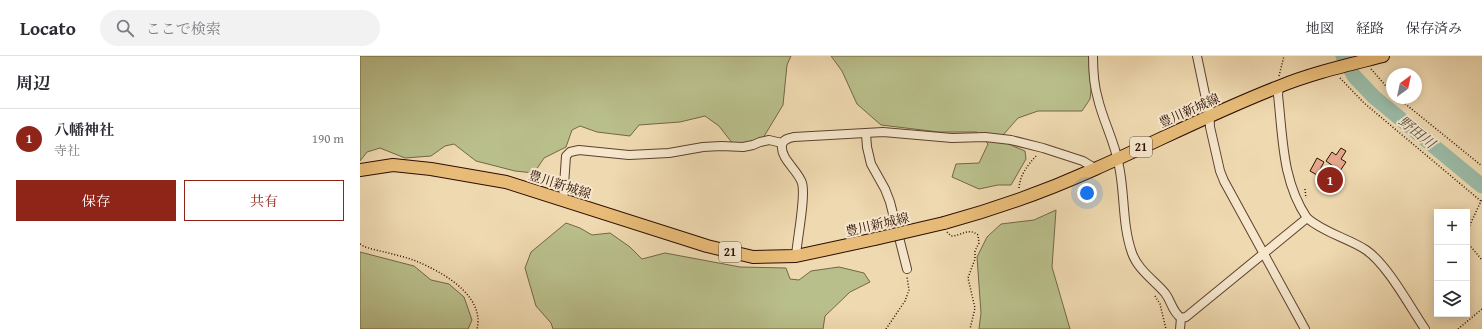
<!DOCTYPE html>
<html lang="ja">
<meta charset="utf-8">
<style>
:root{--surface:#fff;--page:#f2f2f3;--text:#2b2b33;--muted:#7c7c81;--line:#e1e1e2;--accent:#8f2418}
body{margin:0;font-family:"Gentium Book Plus","Noto Serif JP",serif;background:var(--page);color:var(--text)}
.controls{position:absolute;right:12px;bottom:12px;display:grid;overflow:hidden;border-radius:0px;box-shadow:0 2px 10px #0003}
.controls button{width:36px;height:36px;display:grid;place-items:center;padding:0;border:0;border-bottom:1px solid var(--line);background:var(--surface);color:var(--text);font:20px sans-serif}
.compass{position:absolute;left:1026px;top:12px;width:36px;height:36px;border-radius:50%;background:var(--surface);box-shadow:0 2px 10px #0003;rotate:33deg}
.you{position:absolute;left:727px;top:137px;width:14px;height:14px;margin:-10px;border:3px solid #fff;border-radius:50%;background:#1a73e8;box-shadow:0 0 0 6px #1a73e833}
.badge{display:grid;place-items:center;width:26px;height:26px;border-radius:50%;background:var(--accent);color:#fff;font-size:13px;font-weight:700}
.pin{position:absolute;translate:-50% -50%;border:2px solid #fff;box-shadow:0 1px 4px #0006}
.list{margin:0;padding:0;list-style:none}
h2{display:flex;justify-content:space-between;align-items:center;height:52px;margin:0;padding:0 16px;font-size:17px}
h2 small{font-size:13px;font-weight:400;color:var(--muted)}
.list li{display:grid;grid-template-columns:26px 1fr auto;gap:12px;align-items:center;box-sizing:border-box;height:60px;padding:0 16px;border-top:1px solid var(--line)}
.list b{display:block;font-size:15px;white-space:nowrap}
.list p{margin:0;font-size:13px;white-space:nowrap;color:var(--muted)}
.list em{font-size:13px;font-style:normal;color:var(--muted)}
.actions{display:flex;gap:8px;padding:12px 16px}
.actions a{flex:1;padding:9px 0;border:1px solid var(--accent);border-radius:0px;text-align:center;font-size:14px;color:var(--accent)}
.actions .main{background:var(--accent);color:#fff}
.icon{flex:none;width:22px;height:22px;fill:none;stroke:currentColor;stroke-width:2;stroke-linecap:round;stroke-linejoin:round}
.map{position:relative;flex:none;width:1122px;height:273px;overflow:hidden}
header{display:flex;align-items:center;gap:24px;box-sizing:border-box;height:56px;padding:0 20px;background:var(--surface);border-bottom:1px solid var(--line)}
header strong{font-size:19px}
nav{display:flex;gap:22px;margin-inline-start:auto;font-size:14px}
.search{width:280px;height:36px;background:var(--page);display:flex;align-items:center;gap:10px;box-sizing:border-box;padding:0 14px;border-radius:22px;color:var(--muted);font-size:15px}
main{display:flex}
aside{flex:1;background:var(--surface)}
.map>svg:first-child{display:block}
</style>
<header>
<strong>Locato</strong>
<div class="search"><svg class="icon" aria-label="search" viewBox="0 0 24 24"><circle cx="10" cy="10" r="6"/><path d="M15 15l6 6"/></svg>ここで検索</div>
<nav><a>地図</a><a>経路</a><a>保存済み</a></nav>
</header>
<main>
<aside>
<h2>周辺<small></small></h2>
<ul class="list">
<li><span class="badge">1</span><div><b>八幡神社</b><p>寺社</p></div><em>190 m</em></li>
</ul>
<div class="actions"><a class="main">保存</a><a>共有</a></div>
</aside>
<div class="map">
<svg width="1122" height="273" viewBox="0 0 1122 273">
<rect width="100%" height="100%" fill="#efd9b0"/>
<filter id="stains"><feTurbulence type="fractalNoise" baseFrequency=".005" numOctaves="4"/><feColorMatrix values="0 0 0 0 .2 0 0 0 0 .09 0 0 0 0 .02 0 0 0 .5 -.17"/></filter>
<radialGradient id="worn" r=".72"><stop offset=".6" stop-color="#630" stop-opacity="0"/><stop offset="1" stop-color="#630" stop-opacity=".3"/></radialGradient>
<g fill="#b9bf8b" stroke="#736647">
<polygon points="0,0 431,0 427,9 423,49 403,82 387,89 373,88 359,70 345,60 320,66 279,69 270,80 237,76 220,70 212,74 206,91 184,102 174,117 155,115 116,105 94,88 85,90 71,100 45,102 20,92 7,96 0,105"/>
<polygon points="471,0 730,0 732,25 730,43 722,55 678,55 658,62 643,79 648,88 665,95 666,103 651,129 638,129 619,133 592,121 596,108 619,107 628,88 617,76 579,76 521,69 497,48 482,15"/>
<polygon points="696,154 692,211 710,273 619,273 621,257 617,201 627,181 641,168 674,164"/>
<polygon points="206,167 220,172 232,179 250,177 270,191 282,203 305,197 380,211 426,212 430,223 439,224 451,215 479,211 504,217 510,226 490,236 465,260 463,273 193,273 191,267 176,250 165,212 171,196"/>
<polygon points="0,196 54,210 71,224 89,228 104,241 112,264 108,273 0,273"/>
</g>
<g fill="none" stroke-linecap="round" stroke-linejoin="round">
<polyline stroke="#9abba7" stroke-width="15" points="983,0 994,20 1014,41 1122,130"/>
</g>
<g fill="#e6aa8e" stroke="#2d0d03">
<polygon points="981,92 986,95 981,103 986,106 980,115 966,105 972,96 976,99"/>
<polygon points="957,102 964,106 957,119 950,115"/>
</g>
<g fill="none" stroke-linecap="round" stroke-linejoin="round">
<defs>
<g id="street">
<path d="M733,0C733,13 734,30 738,43C743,65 755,86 759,110C765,138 762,169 772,197C778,214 794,224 805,237C812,246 811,254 821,262"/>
<polyline points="837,0 846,43 849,52 850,71 860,115 864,125 945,273"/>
<path d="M919,30L918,39C923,82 922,125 947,162"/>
<polyline points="506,78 507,91 511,108 525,133 530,146 547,213"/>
<polyline points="203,144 206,100 210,96 219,94 269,99 309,97 343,91 361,90 383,91 393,89 400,86 409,84 422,87"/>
<path d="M436,200C437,184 446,140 442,127C438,114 420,103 422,89C423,83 429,82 434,81L523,76L592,82L625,81L651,84L683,92L723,105L736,113"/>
<path d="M820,273L821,262L826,261L947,162C964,177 988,182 1006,194C1027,208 1050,251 1065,273"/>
</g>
<g id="primary">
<polyline points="0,114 33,109 71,113 146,126 347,190 393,201 436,200 515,183"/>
<path d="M584,167C636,153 686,135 735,113C796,86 856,55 918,31C952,17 988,9 1023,0"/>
</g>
</defs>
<use href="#street" stroke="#5e402e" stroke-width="10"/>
<use href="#primary" stroke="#2d0d03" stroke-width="14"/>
<g stroke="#2d0d03" stroke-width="1.5" stroke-dasharray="1 2" stroke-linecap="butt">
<polyline points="1011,13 1032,37"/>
<polyline points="919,20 924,0"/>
<polyline points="980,22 1004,47 1122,146"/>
<polyline points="1038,42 1122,110"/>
<path d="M659,132C660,119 667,110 676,100"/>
<polyline points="945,133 946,142"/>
<polyline points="1107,175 1122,143"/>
<path d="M587,176L591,180C602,180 608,171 618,179L619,187L615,195V203L608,222L615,252L610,273"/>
<polyline points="1107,186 1122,204"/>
<path d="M0,188L5,191C22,196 40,199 56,205C82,216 125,239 117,273"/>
<polyline points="795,240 800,248 806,273"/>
<polyline points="526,273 545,245 549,234 547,221"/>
<polyline points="1098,273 1122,253"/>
</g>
<use href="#street" stroke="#f5e6cc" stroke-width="8"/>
<use href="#primary" stroke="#e8bc78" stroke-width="12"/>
<defs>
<polyline id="primary-bridge" points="515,183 584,167"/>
</defs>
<use href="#primary-bridge" stroke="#2d0d03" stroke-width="14" stroke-linecap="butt"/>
<use href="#primary-bridge" stroke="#e8bc78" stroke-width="12"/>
</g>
<g text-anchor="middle" stroke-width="4" stroke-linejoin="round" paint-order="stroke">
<g fill="#f5e6cc" stroke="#694e3f" stroke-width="1">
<rect x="770" y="81" width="22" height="20" rx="3"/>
<rect x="359" y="186" width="22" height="20" rx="3"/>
</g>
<g font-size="12" font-weight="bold" fill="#2d0d03">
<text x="781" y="95">21</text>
<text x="370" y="200">21</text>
</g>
<g font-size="13" fill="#2d0d03" stroke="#f5e6cc">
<text transform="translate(829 54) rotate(-24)" y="5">豊川新城線</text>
<text transform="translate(200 128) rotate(18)" y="5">豊川新城線</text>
<text transform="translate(517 168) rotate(-13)" y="5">豊川新城線</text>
</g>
<g font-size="14" font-style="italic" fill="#534a3c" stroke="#f5e6cc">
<text transform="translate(1057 76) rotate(39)" y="5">野田川</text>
</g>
</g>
<rect width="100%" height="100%" filter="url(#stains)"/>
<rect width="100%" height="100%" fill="url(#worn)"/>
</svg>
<div class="controls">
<button>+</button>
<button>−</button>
<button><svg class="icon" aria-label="layers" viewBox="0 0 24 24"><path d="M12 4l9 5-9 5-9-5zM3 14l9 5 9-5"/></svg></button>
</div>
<svg class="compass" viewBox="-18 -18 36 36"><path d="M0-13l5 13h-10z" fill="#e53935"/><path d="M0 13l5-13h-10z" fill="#7c7c81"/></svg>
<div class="you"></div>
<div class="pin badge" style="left:970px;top:124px">1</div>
</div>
</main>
